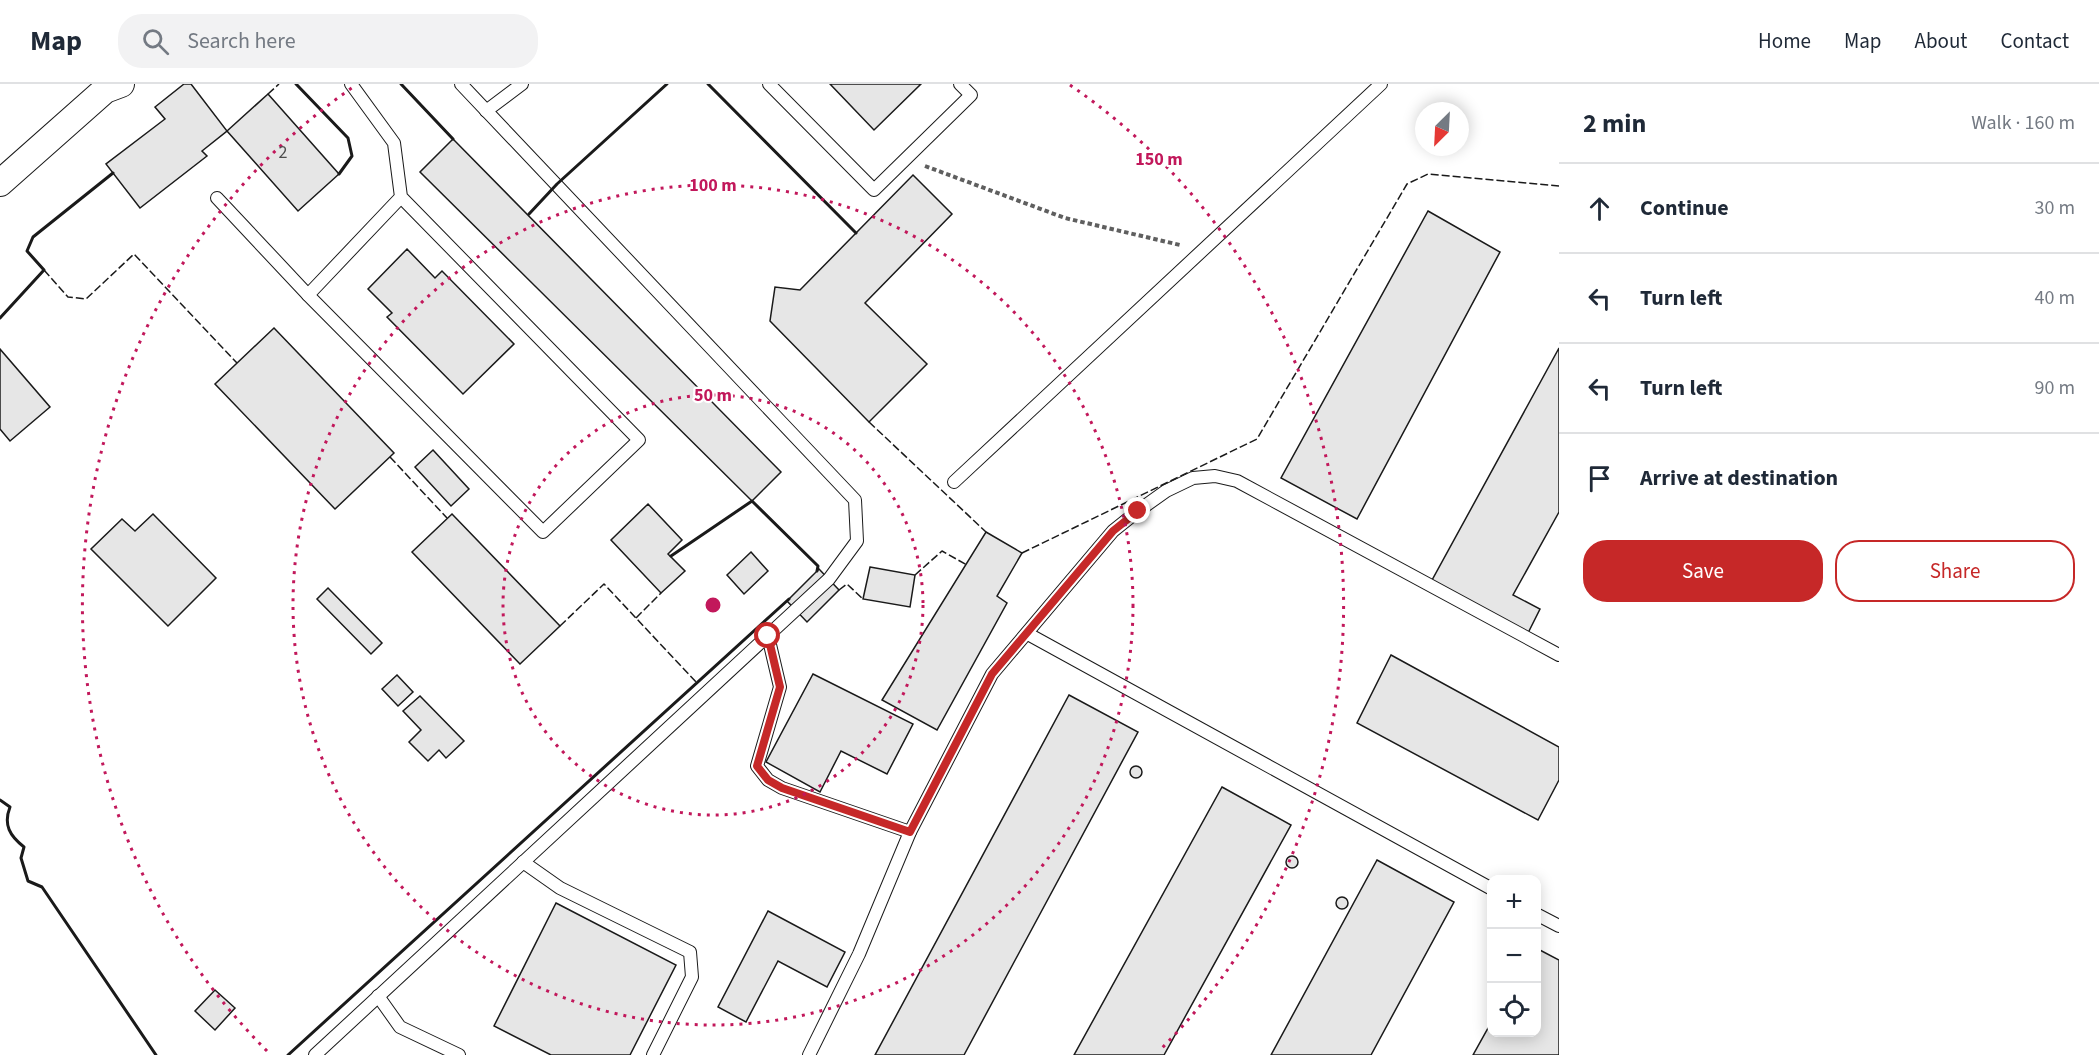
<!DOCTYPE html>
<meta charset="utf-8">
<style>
:root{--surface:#fff;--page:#f2f2f3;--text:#1f2937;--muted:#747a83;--line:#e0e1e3;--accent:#c62828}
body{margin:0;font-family:"Source Sans 3",sans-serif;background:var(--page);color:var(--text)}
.controls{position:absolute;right:18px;bottom:18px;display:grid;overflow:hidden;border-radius:12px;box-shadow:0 3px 15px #0003}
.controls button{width:54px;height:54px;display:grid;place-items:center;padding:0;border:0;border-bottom:2px solid var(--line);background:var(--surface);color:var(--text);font:30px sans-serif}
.compass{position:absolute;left:1415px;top:18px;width:54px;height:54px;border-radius:50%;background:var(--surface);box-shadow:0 3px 15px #0003;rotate:204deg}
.stop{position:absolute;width:18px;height:18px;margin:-14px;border:4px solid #c62828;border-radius:50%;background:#fff}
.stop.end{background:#c62828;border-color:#fff;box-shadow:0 2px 6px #0008}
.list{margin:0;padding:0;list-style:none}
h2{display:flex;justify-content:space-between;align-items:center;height:78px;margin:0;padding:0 24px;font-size:26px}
h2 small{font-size:20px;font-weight:400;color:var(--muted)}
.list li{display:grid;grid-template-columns:39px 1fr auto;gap:18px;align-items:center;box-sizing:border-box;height:90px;padding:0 24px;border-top:2px solid var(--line)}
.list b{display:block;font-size:22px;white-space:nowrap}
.list em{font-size:20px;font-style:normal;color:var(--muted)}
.actions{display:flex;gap:12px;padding:18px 24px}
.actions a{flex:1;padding:14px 0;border:2px solid var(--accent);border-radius:24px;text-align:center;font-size:21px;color:var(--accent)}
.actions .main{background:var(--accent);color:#fff}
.icon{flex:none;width:33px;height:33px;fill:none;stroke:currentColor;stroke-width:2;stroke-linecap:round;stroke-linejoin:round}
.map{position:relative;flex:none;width:1559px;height:971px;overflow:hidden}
header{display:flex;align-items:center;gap:36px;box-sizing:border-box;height:84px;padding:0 30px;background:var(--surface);border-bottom:2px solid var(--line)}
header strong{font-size:28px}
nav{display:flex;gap:33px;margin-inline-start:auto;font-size:21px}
.search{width:420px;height:54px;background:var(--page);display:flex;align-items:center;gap:15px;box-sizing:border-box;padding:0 21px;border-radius:24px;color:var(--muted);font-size:22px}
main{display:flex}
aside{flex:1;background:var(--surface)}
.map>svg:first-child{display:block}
</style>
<header>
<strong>Map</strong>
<div class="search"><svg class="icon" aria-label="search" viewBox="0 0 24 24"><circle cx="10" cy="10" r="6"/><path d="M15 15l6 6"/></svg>Search here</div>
<nav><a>Home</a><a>Map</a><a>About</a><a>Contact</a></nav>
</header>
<main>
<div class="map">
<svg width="1559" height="971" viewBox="0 0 1559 971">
<rect width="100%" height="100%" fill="#fff"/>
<g fill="#e6e6e6" stroke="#1a1a1a" stroke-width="1.5">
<polygon points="184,0 191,0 227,47 202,67 207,72 140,124 106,80 165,35 155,23"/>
<polygon points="830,0 921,0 874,46"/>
<polygon points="268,10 339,90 298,127 227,47"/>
<polygon points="453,55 781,388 752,417 420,88"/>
<polygon points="913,91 952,130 865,219 927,280 869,338 770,237 775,203 800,206"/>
<polygon points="1428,127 1500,168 1357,435 1281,394"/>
<polygon points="407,165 435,194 442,187 514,260 463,310 387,233 392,229 368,205"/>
<polygon points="274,244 394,369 335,425 215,300"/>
<polygon points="1559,264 1559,428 1513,511 1540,525 1528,549 1431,498"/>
<polygon points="0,265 50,323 10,357 0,345"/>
<polygon points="433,366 469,405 451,422 415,383"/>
<polygon points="648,420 682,456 668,470 685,487 661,509 611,456"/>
<polygon points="153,430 216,494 168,542 91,465 122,435 135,447"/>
<polygon points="452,430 560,542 520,580 412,468"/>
<polygon points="986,448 1022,469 997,512 1007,519 937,646 882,616"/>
<polygon points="751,468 768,487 744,510 727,491"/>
<polygon points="870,483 915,491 910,523 863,515"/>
<polygon points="819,485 839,506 807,538 787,517"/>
<polygon points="328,504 382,559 371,570 317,515"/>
<polygon points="1391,571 1559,663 1559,696 1538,736 1357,639"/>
<polygon points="813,590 913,640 887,690 841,667 820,708 766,678"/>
<polygon points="397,591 413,608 398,622 382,605"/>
<polygon points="1069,611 1138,648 964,971 875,971"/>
<polygon points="420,612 464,657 446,674 439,666 428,677 409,658 421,646 403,627"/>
<circle cx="1136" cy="688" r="6"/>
<polygon points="1222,703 1291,741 1164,971 1074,971"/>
<circle cx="1292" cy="778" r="6"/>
<polygon points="1377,776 1454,818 1371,971 1271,971"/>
<circle cx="1342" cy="819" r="6"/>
<polygon points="556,819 676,881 630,971 551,971 494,942"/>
<polygon points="768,827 845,868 827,903 778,877 746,938 718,923"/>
<polygon points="1536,864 1559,876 1559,971 1473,971 1492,937 1492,948 1536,948"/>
<polygon points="215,906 235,924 215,946 195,927"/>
</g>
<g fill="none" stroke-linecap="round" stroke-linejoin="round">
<defs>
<g id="service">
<polyline points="351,0 394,59 401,113 639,356 543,448 308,211 401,113"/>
<polyline points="769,0 874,106 971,11 960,0"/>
<polyline points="486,27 522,0"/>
<polyline points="217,114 308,211"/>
<polyline points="954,398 1381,0"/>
<polyline points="1028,550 1492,805"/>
<polyline points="768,552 780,603 757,682 768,696 782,704 910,748"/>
<polyline points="523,778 560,804 690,868 692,893 653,971"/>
<polyline points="1536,830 1559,842"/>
<polyline points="378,912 400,943 459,971"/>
<polyline points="315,971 829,495 857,457 855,416 461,0"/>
<polyline points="809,971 859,870 910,748 992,590 1113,447 1138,427 1166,407 1193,394 1215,392 1237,397 1559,571"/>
</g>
<polyline id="minor" points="0,99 105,6 121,0"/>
</defs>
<use href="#service" stroke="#1a1a1a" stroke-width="14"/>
<use href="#minor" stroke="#1a1a1a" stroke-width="28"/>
<polyline stroke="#5f5f5f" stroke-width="4" stroke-dasharray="4.5 3" stroke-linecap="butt" points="925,82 1065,134 1180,161"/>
<use href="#service" stroke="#fff" stroke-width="12"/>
<use href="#minor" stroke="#fff" stroke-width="26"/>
<g stroke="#1a1a1a" stroke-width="1.5" stroke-dasharray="8 3" stroke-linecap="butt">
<polyline points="268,10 279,0"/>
<polyline points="44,186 68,213 86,215 134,170 237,279"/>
<polyline points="869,338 986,448"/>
<polyline points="390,373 447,434"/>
<polyline points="1022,469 1257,355 1407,100 1428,90 1559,102"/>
<polyline points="915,491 942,467 967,481"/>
<polyline points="839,506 847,500 863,515"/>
<polyline points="636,534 661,509"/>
<polyline points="560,542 604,500 697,599"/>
</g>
<g stroke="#1a1a1a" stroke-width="3">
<polyline points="296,0 348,54 352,72 339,90"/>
<polyline points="401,0 453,55"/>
<polyline points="708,0 856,149"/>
<polyline points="529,130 557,100 667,0"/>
<polyline points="0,234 44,186 27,167 33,153 113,89"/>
<polyline points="671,472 752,417 818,482 817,487"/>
<path d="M0,716L10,723C3,741 10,752 24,763L21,774L28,797L42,803L156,971"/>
<polyline points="288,971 789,515"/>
</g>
</g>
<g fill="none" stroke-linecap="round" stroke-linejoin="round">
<polyline stroke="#c62828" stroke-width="8" points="768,552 780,603 757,682 768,696 782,704 910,748 992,590 1113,447 1138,427"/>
</g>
<g fill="none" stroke="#c2185b" stroke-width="3" stroke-dasharray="3 6">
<circle cx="713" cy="521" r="210"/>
<circle cx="713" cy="521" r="420"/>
<path d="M267 967A631 631 0 0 1 356 1M1070 1A631 631 0 0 1 1159 967"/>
</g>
<g text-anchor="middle" stroke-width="4.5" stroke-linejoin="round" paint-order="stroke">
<g font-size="18" fill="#4d4d4d">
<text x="283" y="74">2</text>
</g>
</g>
<circle cx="713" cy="521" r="9" fill="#c2185b" stroke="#fff" stroke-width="3"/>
<g font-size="18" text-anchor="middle" font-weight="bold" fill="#c2185b" stroke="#fff" stroke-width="4.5" stroke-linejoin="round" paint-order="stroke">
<text x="1159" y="81">150 m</text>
<text x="713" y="107">100 m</text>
<text x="713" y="317">50 m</text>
</g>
</svg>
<div class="controls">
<button>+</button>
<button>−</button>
<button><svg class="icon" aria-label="locate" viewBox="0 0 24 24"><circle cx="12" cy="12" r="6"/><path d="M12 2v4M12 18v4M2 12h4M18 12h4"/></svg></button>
</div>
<svg class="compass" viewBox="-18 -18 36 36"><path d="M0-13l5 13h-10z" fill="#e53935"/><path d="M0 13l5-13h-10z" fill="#747a83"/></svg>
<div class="stop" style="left:768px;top:552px"></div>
<div class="stop end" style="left:1138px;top:427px"></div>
</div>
<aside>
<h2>2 min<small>Walk · 160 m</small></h2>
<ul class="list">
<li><svg class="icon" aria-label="ahead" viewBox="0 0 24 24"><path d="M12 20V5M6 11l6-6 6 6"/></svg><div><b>Continue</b></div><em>30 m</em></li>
<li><svg class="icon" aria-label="left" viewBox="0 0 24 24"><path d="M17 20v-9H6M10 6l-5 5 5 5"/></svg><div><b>Turn left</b></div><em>40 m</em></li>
<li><svg class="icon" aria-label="left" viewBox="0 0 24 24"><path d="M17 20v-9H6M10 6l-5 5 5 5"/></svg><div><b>Turn left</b></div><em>90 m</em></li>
<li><svg class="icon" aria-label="arrive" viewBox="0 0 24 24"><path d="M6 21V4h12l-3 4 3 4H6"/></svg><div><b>Arrive at destination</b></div></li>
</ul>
<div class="actions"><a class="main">Save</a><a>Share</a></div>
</aside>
</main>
